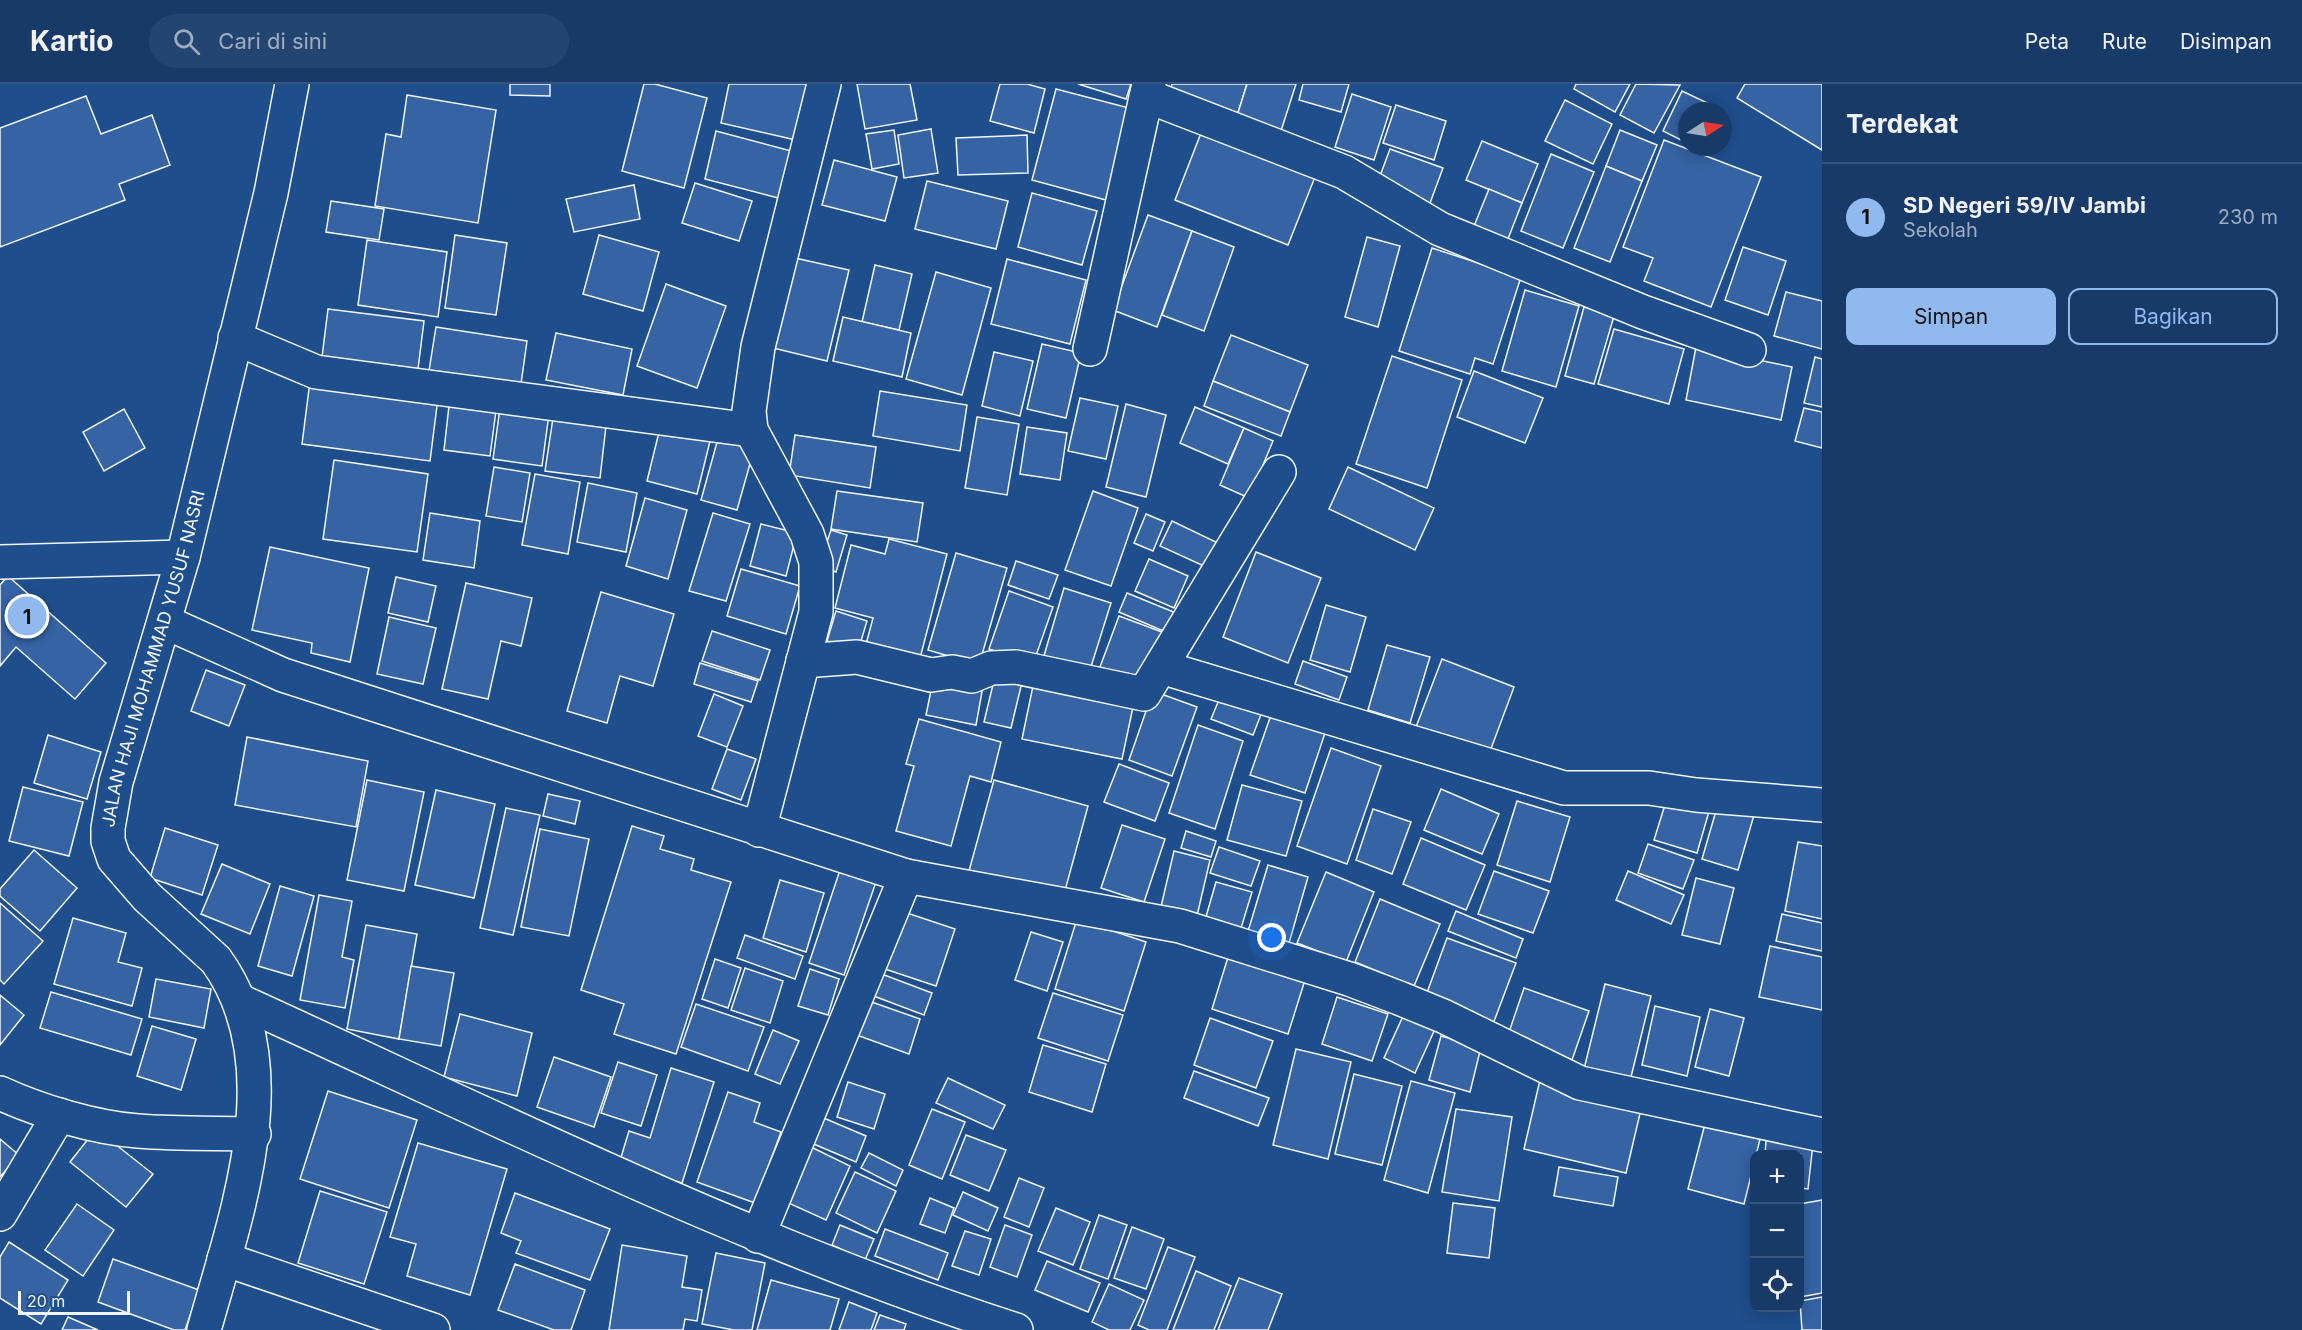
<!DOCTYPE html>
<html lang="id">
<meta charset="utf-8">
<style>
:root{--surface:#173a69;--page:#244571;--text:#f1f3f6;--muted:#9eadc0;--line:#36547d;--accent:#90b9f0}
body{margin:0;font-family:Inter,sans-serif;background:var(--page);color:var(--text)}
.controls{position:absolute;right:18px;bottom:18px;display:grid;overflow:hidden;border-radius:12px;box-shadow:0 3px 15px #0003}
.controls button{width:54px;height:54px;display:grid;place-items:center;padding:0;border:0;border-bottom:2px solid var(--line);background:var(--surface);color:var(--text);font:30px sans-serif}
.compass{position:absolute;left:1678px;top:18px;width:54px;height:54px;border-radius:50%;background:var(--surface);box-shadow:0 3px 15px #0003;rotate:78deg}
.scale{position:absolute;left:18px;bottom:15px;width:112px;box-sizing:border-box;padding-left:6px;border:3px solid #f2f6ff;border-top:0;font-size:16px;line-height:21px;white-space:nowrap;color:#f2f6ff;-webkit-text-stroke:4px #1f4e8c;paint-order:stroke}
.you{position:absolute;left:1272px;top:854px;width:21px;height:21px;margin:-15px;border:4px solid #fff;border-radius:50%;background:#1a73e8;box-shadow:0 0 0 9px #1a73e833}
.badge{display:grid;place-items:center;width:39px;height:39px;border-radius:50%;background:var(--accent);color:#111;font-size:20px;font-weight:700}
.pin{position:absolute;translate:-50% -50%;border:3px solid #fff;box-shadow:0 2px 6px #0006}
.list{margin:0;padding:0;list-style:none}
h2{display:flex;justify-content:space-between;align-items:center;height:78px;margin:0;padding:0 24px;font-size:26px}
h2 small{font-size:20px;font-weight:400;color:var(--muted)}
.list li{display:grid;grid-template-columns:39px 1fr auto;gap:18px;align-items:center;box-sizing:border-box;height:108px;padding:0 24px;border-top:2px solid var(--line)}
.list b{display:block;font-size:22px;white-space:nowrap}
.list p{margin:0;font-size:20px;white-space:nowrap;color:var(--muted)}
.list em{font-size:20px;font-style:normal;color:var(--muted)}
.actions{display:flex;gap:12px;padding:18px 24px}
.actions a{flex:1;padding:14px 0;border:2px solid var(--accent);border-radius:12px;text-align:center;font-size:21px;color:var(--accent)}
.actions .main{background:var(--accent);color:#111}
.icon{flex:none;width:33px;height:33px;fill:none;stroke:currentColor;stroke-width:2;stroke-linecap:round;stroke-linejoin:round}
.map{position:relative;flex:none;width:1822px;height:1246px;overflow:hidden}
header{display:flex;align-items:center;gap:36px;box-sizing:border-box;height:84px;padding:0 30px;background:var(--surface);border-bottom:2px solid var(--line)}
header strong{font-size:28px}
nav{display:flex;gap:33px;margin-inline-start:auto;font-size:21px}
.search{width:420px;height:54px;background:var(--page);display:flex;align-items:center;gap:15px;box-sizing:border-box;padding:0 21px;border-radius:33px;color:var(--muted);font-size:22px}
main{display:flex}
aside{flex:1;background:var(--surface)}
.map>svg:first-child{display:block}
</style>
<header>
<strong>Kartio</strong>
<div class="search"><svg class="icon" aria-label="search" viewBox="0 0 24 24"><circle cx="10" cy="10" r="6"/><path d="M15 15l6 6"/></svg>Cari di sini</div>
<nav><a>Peta</a><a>Rute</a><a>Disimpan</a></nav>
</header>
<main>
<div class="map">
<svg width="1822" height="1246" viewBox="0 0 1822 1246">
<rect width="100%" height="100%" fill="#1f4e8c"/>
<g fill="#3563a3" stroke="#f2f6ff" stroke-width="1.5">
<polygon points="510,0 550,0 550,12 510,11"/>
<polygon points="644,0 655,0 707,14 684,104 622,87"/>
<polygon points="729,0 808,0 796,56 721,39"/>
<polygon points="857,0 910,0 917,36 865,45"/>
<polygon points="1000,0 1027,0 1045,5 1034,49 990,37"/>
<polygon points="1078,0 1131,0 1126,15"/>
<polygon points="1172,0 1247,0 1236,35 1168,14"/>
<polygon points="1247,0 1296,0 1280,50 1236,35"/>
<polygon points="1303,0 1349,0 1341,28 1299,16"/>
<polygon points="1576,0 1630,0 1615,28 1574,5"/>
<polygon points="1636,0 1680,1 1654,49 1620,31"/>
<polygon points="1745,0 1822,0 1822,66 1737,14"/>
<polygon points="1056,5 1129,24 1106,116 1032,96"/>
<polygon points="1682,7 1716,23 1714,27 1687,27 1687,59 1663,47"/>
<polygon points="1352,10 1391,23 1374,76 1335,63"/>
<polygon points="407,11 496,26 478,139 375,122 386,50 401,53"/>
<polygon points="86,12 101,50 152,31 170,81 119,100 125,116 0,163 0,44"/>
<polygon points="1565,16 1612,40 1593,80 1545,57"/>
<polygon points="1396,21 1446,37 1434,76 1383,59"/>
<polygon points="931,45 938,89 904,94 898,51"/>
<polygon points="894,46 899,80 872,85 866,50"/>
<polygon points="1620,46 1657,61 1642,97 1606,82"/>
<polygon points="716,47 795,68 782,115 705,95"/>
<polygon points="1201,49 1315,93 1288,161 1175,116"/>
<polygon points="1027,51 1028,89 958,91 956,54"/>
<polygon points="1664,56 1761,93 1711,223 1644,197 1653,174 1623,163"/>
<polygon points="1482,57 1538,80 1522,119 1466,96"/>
<polygon points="1390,65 1443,84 1430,119 1377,100"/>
<polygon points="1551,70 1594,88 1563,164 1521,147"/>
<polygon points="834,76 897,93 885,137 822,121"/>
<polygon points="1606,82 1642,97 1610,178 1574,164"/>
<polygon points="927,97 1008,117 996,165 915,145"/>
<polygon points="695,99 752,117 739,157 682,139"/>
<polygon points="634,101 640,135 574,148 566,115"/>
<polygon points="1489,105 1522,119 1504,165 1470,152"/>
<polygon points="1032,109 1097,127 1082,181 1018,163"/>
<polygon points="331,117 384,125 379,156 326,148"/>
<polygon points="1148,131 1192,147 1157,243 1113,226"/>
<polygon points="1192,147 1234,163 1204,247 1162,231"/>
<polygon points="455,151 507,159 496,231 445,224"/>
<polygon points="599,151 659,168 643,227 583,210"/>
<polygon points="1367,153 1400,162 1378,243 1345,233"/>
<polygon points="367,156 447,168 438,233 358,221"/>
<polygon points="1743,163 1786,177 1768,231 1725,216"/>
<polygon points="1432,164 1521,193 1493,280 1475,274 1470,290 1399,267"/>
<polygon points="795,174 849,186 827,277 773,264"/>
<polygon points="1007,175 1086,196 1070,260 991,240"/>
<polygon points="875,181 912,190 899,246 862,238"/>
<polygon points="936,188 991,204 962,311 906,295"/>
<polygon points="666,200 726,222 697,304 637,282"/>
<polygon points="1525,206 1579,222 1556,303 1502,287"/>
<polygon points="1786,208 1822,217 1822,265 1774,252"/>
<polygon points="1584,223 1614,232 1594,300 1565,292"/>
<polygon points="328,225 424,237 417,293 321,281"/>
<polygon points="843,233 911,249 902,293 833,277"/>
<polygon points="436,243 527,257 520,307 428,293"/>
<polygon points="1614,245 1684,265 1669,320 1598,300"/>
<polygon points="556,249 632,265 623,311 546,296"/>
<polygon points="1231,251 1308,281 1290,328 1213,297"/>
<polygon points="1042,260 1081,269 1066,334 1027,325"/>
<polygon points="1696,263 1792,283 1781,336 1686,316"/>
<polygon points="994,268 1033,277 1020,332 982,322"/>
<polygon points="1392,272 1462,296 1427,404 1356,380"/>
<polygon points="1815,273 1822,275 1822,323 1804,319"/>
<polygon points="1474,287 1543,314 1525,359 1457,333"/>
<polygon points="310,297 438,314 430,377 302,360"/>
<polygon points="1213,297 1290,328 1281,352 1204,322"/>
<polygon points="880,307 967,321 960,367 873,352"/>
<polygon points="450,313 497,319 490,372 444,366"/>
<polygon points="1080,314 1118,322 1106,375 1068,367"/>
<polygon points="1126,320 1166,331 1146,413 1106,403"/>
<polygon points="1195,323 1244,344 1228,380 1180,359"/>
<polygon points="500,324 549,330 542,382 493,375"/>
<polygon points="1804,324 1822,328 1822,364 1795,357"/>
<polygon points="124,325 145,364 104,387 83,348"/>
<polygon points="977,333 1019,340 1007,411 965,404"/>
<polygon points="553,334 606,342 600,394 545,387"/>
<polygon points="662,336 712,349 697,410 647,397"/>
<polygon points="1027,343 1067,349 1060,396 1020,390"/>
<polygon points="1244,344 1273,357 1249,414 1220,401"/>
<polygon points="719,351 755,362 737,426 701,416"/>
<polygon points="795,351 876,363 870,404 789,391"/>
<polygon points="334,376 428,390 417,468 323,455"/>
<polygon points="494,383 530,389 522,438 486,432"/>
<polygon points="1348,383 1434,424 1415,466 1329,425"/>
<polygon points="535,390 580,398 568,470 522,461"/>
<polygon points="588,399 637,409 626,468 577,458"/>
<polygon points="837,407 923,419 917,458 831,445"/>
<polygon points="1093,407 1138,424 1111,502 1065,486"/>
<polygon points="645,414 687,426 668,495 626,482"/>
<polygon points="430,429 480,437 474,484 423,476"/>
<polygon points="713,429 750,440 726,517 689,507"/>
<polygon points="1146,430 1165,438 1153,467 1134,459"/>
<polygon points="1172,437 1218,459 1206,483 1160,462"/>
<polygon points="761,440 797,449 786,492 750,482"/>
<polygon points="831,446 847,451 836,488 819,482"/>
<polygon points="889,455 947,470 918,582 864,568 873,534 835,524 851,461 885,470"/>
<polygon points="270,463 369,484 350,578 311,569 312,559 252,546"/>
<polygon points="1256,468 1321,494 1288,579 1223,553"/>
<polygon points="956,469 1007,484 979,581 928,566"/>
<polygon points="1149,475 1188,492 1174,524 1135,507"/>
<polygon points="1016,477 1058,491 1049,515 1008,501"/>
<polygon points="741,485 800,502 786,550 727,532"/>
<polygon points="8,492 106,579 75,615 16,563 0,582 0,501"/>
<polygon points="396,493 436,502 428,538 388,529"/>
<polygon points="466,499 532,514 521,562 501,557 488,615 442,605"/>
<polygon points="1064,504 1111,519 1089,589 1043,575"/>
<polygon points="1009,507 1053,523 1033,580 989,565"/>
<polygon points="601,508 674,530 653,602 620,592 607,639 567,627"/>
<polygon points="1127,509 1176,529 1168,549 1119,528"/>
<polygon points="1326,521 1366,533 1350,588 1310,576"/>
<polygon points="836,527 867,537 858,567 827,557"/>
<polygon points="1119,532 1162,548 1143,599 1100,583"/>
<polygon points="389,533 436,544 423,600 377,590"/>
<polygon points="712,547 770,566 760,596 702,577"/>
<polygon points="1387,561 1430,573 1410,639 1368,626"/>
<polygon points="1442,575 1514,603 1489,670 1416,643"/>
<polygon points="1303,577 1347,593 1339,616 1295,600"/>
<polygon points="700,579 758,597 751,618 694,600"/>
<polygon points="206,586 245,601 229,642 191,627"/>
<polygon points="996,588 1023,594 1011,644 984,638"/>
<polygon points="934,592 983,602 976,641 926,631"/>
<polygon points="1033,602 1133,623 1122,675 1022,655"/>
<polygon points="1153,607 1197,623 1172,692 1129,676"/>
<polygon points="714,610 743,622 727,663 698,652"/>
<polygon points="1221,611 1262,628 1253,651 1211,635"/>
<polygon points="1271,631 1325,649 1305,709 1250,691"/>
<polygon points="919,635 1001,658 991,698 970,692 951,762 896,747 914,682 906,680"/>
<polygon points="1198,641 1243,657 1215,745 1169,729"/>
<polygon points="48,651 101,668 87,715 34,699"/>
<polygon points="247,653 368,677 356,743 235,721"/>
<polygon points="1331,664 1381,682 1347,780 1297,762"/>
<polygon points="727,665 756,675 741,716 712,705"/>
<polygon points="1119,680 1169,699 1155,737 1104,718"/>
<polygon points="367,696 424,708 404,807 347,796"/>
<polygon points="994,696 1088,722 1063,814 969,787"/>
<polygon points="1242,701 1302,717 1286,772 1227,756"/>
<polygon points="23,703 83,718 69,772 9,757"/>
<polygon points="1441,705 1499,730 1482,770 1424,746"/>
<polygon points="436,706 495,720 474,814 415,801"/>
<polygon points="548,710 580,717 575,740 543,732"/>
<polygon points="1668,711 1710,724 1697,769 1654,756"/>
<polygon points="1517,717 1570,733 1550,798 1497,781"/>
<polygon points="1718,720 1754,731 1738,786 1702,775"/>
<polygon points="506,724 540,731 513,851 480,844"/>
<polygon points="1373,725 1411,738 1392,790 1356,776"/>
<polygon points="1122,741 1165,755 1144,818 1101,804"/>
<polygon points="632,742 664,752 660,765 694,775 691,786 731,798 676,970 614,950 624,920 581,906"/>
<polygon points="165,744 218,761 202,811 150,794"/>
<polygon points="540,745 589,755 569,852 521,843"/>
<polygon points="1186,747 1216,757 1211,773 1181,764"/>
<polygon points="1421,754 1485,781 1466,826 1403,800"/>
<polygon points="1798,758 1822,762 1822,835 1785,827"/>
<polygon points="1648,760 1694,776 1683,805 1638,789"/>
<polygon points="1219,763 1260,777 1251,802 1210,789"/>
<polygon points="34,766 77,804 40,847 0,812 0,805"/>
<polygon points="1174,767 1210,776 1196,836 1160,827"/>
<polygon points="222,780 270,800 250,850 201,830"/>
<polygon points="1268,781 1308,793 1287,866 1246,854"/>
<polygon points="841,783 877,795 844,891 809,879"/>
<polygon points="1494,787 1549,807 1533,849 1478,830"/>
<polygon points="1628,787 1684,811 1671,840 1616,816"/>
<polygon points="1326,788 1374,808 1346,878 1297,859"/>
<polygon points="1696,794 1734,804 1720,860 1682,851"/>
<polygon points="780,796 824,809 806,868 763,854"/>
<polygon points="1216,798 1252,808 1238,854 1203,843"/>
<polygon points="280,802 314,812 292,892 258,882"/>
<polygon points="319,811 352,817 342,873 354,876 345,924 300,916"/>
<polygon points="1380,815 1440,840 1414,902 1355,878"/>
<polygon points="0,819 43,857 4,900 0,896"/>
<polygon points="901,827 955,845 936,902 882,884"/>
<polygon points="1456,827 1523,855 1516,874 1448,847"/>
<polygon points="1782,830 1822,839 1822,867 1776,857"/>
<polygon points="73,834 126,849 118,878 142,884 132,922 54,900"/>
<polygon points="1077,835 1146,858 1124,927 1055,905"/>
<polygon points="366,841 417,850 399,955 347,945"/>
<polygon points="1031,848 1063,858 1047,907 1015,896"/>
<polygon points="745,851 803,872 795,895 737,874"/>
<polygon points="1447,854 1516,879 1493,940 1425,914"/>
<polygon points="1770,862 1822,873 1822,926 1759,913"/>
<polygon points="1229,870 1305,896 1288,950 1212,925"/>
<polygon points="715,875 741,884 728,924 702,915"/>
<polygon points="411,882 454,889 441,962 399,955"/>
<polygon points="745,884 783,897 770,939 731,926"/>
<polygon points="810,885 839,895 828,931 798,922"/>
<polygon points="879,889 932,909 924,931 871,911"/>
<polygon points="156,895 211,905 204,944 149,933"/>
<polygon points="1605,900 1651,912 1630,997 1584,985"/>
<polygon points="1524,904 1589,927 1572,976 1507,954"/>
<polygon points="51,908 142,935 131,971 40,944"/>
<polygon points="1053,909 1123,931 1108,977 1038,954"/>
<polygon points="0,911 24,931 0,961"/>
<polygon points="1337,913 1388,930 1372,977 1322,960"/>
<polygon points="866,916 920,935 909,970 854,950"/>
<polygon points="696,920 764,943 748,987 681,963"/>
<polygon points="1655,922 1700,933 1687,992 1642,981"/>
<polygon points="1710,925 1744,934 1729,992 1695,983"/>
<polygon points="460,930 532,949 517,1012 444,993"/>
<polygon points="1404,930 1435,945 1415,989 1384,974"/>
<polygon points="1210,934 1273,957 1256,1004 1194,981"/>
<polygon points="152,942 196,955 181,1006 137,992"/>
<polygon points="773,946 799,957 780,1000 755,990"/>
<polygon points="1441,952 1481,963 1470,1008 1429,996"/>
<polygon points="1043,961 1106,980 1092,1028 1029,1008"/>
<polygon points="1296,965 1351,978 1328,1075 1273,1061"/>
<polygon points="554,973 611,993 594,1043 537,1023"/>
<polygon points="618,978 657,991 641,1042 601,1029"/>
<polygon points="671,984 714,998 682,1099 619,1080 629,1047 650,1054"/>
<polygon points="1194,987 1269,1014 1258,1042 1184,1014"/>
<polygon points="1354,990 1402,1002 1382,1081 1335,1070"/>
<polygon points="948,994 1005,1021 993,1045 936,1019"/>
<polygon points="1540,996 1642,1021 1626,1089 1524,1065"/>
<polygon points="1411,997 1455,1009 1428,1109 1384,1096"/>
<polygon points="848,998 885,1010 874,1045 837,1033"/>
<polygon points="328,1007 417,1036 389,1124 300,1095"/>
<polygon points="728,1008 760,1019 754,1038 781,1048 755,1119 697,1098"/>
<polygon points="932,1025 965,1038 942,1095 909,1081"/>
<polygon points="1456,1025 1512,1033 1499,1117 1442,1108"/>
<polygon points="819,1032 866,1052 856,1078 809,1058"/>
<polygon points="1706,1036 1761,1051 1744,1120 1688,1105"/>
<polygon points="96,1045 153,1090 126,1123 70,1078"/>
<polygon points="1767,1045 1814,1050 1808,1105 1800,1104 1800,1070 1765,1070"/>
<polygon points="966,1051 1006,1066 989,1107 950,1091"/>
<polygon points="0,1055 19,1071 0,1093"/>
<polygon points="418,1059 507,1085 470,1211 407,1192 416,1160 390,1153"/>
<polygon points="809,1062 850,1082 826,1136 784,1117"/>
<polygon points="869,1069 903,1086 896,1102 861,1084"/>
<polygon points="1559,1083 1618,1093 1613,1122 1554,1112"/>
<polygon points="855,1088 896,1107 877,1149 836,1129"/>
<polygon points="1019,1094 1044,1104 1029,1143 1004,1133"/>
<polygon points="320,1107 387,1128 364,1200 298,1179"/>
<polygon points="963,1108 998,1124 988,1147 953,1131"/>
<polygon points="515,1109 610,1145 590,1196 516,1169 521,1157 501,1149"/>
<polygon points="930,1114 954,1124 945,1149 920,1140"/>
<polygon points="1822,1116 1822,1209 1800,1213 1800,1120"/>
<polygon points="1453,1119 1495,1124 1489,1174 1447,1169"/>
<polygon points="77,1120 114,1146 83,1192 45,1166"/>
<polygon points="1056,1124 1090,1138 1073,1181 1038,1167"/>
<polygon points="1099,1131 1127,1141 1108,1195 1080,1185"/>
<polygon points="840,1141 874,1155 865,1176 832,1161"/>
<polygon points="1005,1141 1032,1151 1017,1193 990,1183"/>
<polygon points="1132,1143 1164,1155 1146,1205 1114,1194"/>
<polygon points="885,1145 948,1169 938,1196 875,1172"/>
<polygon points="965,1147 991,1155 979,1191 952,1182"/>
<polygon points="9,1158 68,1196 41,1240 0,1214 0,1173"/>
<polygon points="622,1161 687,1172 682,1203 702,1206 697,1237 685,1235 683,1246 609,1246"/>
<polygon points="1168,1163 1195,1173 1167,1246 1149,1246 1138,1241"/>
<polygon points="716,1169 765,1179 752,1246 734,1246 702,1240"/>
<polygon points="113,1175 199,1206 185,1246 174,1246 98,1218"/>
<polygon points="1047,1177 1100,1199 1088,1228 1035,1206"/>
<polygon points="515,1180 585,1206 571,1246 554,1246 498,1226"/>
<polygon points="1196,1187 1231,1202 1214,1246 1173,1246"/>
<polygon points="1239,1194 1282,1210 1268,1246 1218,1246"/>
<polygon points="771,1196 839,1215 830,1246 757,1246"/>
<polygon points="1109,1200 1144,1216 1130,1246 1109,1246 1092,1238"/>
<polygon points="1822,1213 1822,1246 1802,1246 1800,1217"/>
<polygon points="849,1218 877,1229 871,1246 839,1246"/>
<polygon points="880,1231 906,1240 904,1246 874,1246"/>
<polygon points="68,1233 98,1246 62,1246"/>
</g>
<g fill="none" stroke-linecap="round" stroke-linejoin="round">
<defs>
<g id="street">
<polyline points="1147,12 1344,88 1440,145 1643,228 1749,266"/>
<polyline points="235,254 316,288 751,346"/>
<polyline points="1090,265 1149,0"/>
<polyline points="0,478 183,473"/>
<polyline points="165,538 283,591 906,792 1180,842 1349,895 1399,914 1443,932 1580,999 1822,1051"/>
<polyline points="803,577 857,573 931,591 952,588 972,592 991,584 1016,583 1144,610 1279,388"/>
<polyline points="1161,583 1564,704 1649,704 1696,711 1822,721"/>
<polyline points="759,746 816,528 816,478 807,450 751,346 749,327 758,263 824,0"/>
<path d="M240,917C495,1033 748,1160 1016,1246"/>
<path d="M0,1009C39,1027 95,1044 138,1047C176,1050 215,1049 254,1050"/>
<polyline points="0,1130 59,1031"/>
<polyline points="758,1152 906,792"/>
<polyline points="224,1175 433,1246"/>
</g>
<g id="secondary">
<path id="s1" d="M204,1246C235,1133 293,982 216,876L147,813L114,775L108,757V744L116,698L183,473L271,109L292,0"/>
</g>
</defs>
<use href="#street" stroke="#f2f6ff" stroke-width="36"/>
<use href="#secondary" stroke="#f2f6ff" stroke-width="36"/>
<use href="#street" stroke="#1f4e8c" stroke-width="33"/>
<use href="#secondary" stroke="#1f4e8c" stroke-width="33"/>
</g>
<g text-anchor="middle" stroke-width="4.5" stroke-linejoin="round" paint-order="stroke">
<g font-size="18" fill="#f2f6ff" stroke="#1f4e8c">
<text dy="6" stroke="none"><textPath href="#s1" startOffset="735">JALAN HAJI MOHAMMAD YUSUF NASRI</textPath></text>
</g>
</g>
</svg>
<div class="controls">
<button>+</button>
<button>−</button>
<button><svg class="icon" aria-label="locate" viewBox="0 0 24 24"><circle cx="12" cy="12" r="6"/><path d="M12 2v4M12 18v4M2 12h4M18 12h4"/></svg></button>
</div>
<svg class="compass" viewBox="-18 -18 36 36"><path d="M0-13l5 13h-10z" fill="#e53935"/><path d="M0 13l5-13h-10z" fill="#9eadc0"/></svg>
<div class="scale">20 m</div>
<div class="you"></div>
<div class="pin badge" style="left:27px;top:532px">1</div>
</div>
<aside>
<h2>Terdekat<small></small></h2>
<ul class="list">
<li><span class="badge">1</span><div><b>SD Negeri 59/IV Jambi</b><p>Sekolah</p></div><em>230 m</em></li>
</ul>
<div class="actions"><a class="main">Simpan</a><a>Bagikan</a></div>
</aside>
</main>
